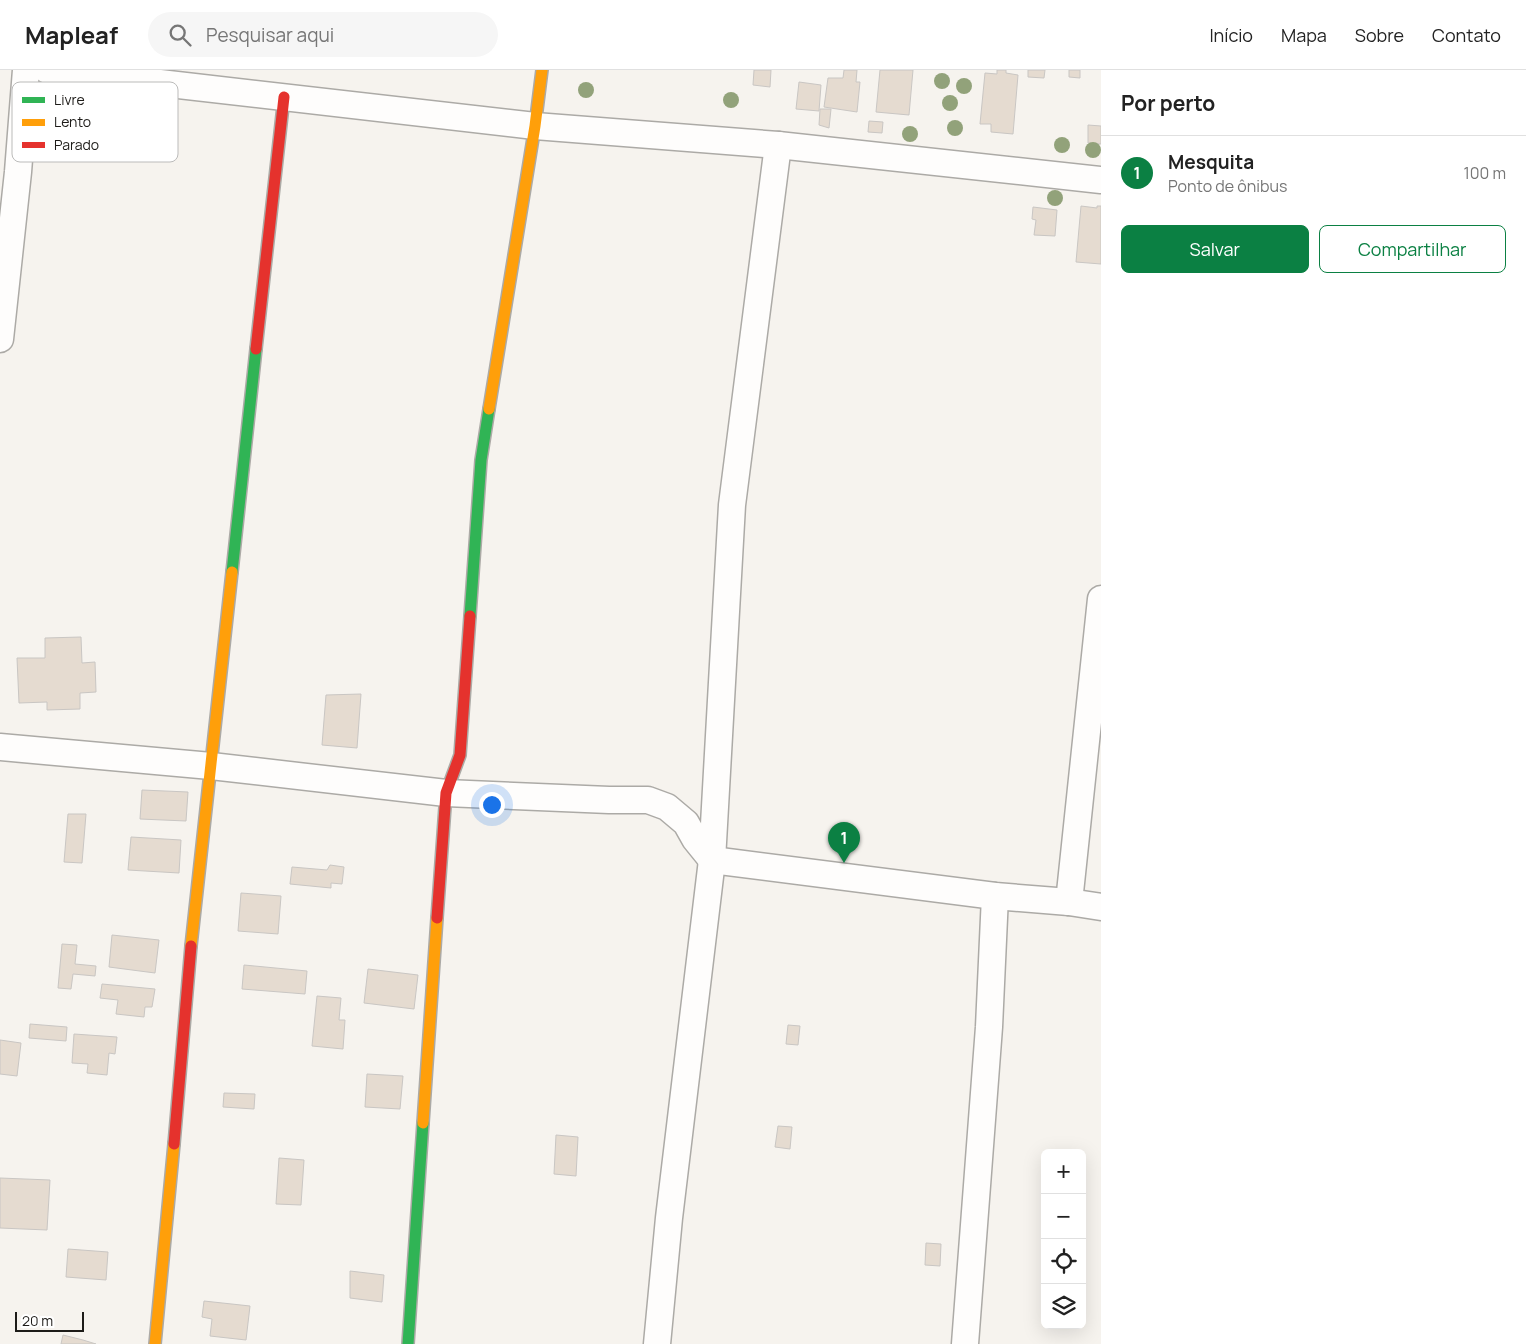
<!DOCTYPE html>
<html lang="pt">
<meta charset="utf-8">
<style>
:root{--surface:#fff;--page:#f6f6f6;--text:#222;--muted:#767676;--line:#e0e0e0;--accent:#0b8043}
body{margin:0;font-family:Manrope,sans-serif;background:var(--page);color:var(--text)}
.controls{position:absolute;right:15px;bottom:15px;display:grid;overflow:hidden;border-radius:8px;box-shadow:0 5px 20px #0002}
.controls button{width:45px;height:45px;display:grid;place-items:center;padding:0;border:0;border-bottom:1px solid var(--line);background:var(--surface);color:var(--text);font:25px sans-serif}
.scale{position:absolute;left:15px;bottom:12px;width:69px;box-sizing:border-box;padding-left:5px;border:2px solid #1d1b18;border-top:0;font-size:14px;line-height:18px;white-space:nowrap;color:#1d1b18;-webkit-text-stroke:4px #fff;paint-order:stroke}
.you{position:absolute;left:491px;top:734px;width:18px;height:18px;margin:-12px;border:4px solid #fff;border-radius:50%;background:#1a73e8;box-shadow:0 0 0 8px #1a73e833}
.badge{display:grid;place-items:center;width:32px;height:32px;border-radius:50%;background:var(--accent);color:#fff;font-size:16px;font-weight:700}
.pin{position:absolute;translate:-50% -41px;filter:drop-shadow(0 1px 2px #0008)}
.pin::after{content:'';position:absolute;top:26px;width:18px;height:15px;background:inherit;clip-path:polygon(0 0,100% 0,50% 100%)}
.list{margin:0;padding:0;list-style:none}
h2{display:flex;justify-content:space-between;align-items:center;height:65px;margin:0;padding:0 20px;font-size:21px}
h2 small{font-size:16px;font-weight:400;color:var(--muted)}
.list li{display:grid;grid-template-columns:32px 1fr auto;gap:15px;align-items:center;box-sizing:border-box;height:75px;padding:0 20px;border-top:1px solid var(--line)}
.list b{display:block;font-size:19px;white-space:nowrap}
.list p{margin:0;font-size:16px;white-space:nowrap;color:var(--muted)}
.list em{font-size:16px;font-style:normal;color:var(--muted)}
.actions{display:flex;gap:10px;padding:15px 20px}
.actions a{flex:1;padding:11px 0;border:1px solid var(--accent);border-radius:8px;text-align:center;font-size:18px;color:var(--accent)}
.actions .main{background:var(--accent);color:#fff}
.icon{flex:none;width:28px;height:28px;fill:none;stroke:currentColor;stroke-width:2;stroke-linecap:round;stroke-linejoin:round}
.map{position:relative;flex:none;width:1101px;height:1274px;overflow:hidden}
header{display:flex;align-items:center;gap:30px;box-sizing:border-box;height:70px;padding:0 25px;background:var(--surface);border-bottom:1px solid var(--line)}
header strong{font-size:24px}
nav{display:flex;gap:28px;margin-inline-start:auto;font-size:18px}
.search{width:350px;height:45px;background:var(--page);display:flex;align-items:center;gap:12px;box-sizing:border-box;padding:0 18px;border-radius:28px;color:var(--muted);font-size:19px}
main{display:flex}
aside{flex:1;background:var(--surface)}
.map>svg:first-child{display:block}
</style>
<header>
<strong>Mapleaf</strong>
<div class="search"><svg class="icon" aria-label="search" viewBox="0 0 24 24"><circle cx="10" cy="10" r="6"/><path d="M15 15l6 6"/></svg>Pesquisar aqui</div>
<nav><a>Início</a><a>Mapa</a><a>Sobre</a><a>Contato</a></nav>
</header>
<main>
<div class="map">
<svg width="1101" height="1274" viewBox="0 0 1101 1274">
<rect width="100%" height="100%" fill="#f6f3ee"/>
<g fill="#e5dbd0" stroke="#c9c6c3">
<polygon points="754,0 771,0 770,17 753,15"/>
<polygon points="844,0 857,0 856,12 860,12 857,42 824,37 828,8 843,8"/>
<polygon points="880,0 913,0 909,45 876,42"/>
<polygon points="997,0 1006,0 1006,3 1018,5 1013,64 991,62 991,54 980,54 985,3 997,4"/>
<polygon points="1028,0 1045,0 1044,8 1028,7"/>
<polygon points="1069,0 1080,0 1080,8 1069,7"/>
<polygon points="799,12 821,15 819,41 796,39"/>
<polygon points="820,39 831,39 829,58 819,55"/>
<polygon points="869,51 883,52 882,63 868,62"/>
<polygon points="1088,55 1101,56 1101,74 1088,73"/>
<polygon points="1081,136 1097,138 1097,136 1101,136 1101,194 1076,192"/>
<polygon points="1033,137 1057,140 1055,166 1034,165 1036,150 1032,149"/>
<polygon points="81,567 82,593 95,592 96,622 80,623 80,639 47,640 47,632 19,633 17,588 45,588 45,568"/>
<polygon points="361,624 357,678 322,675 326,625"/>
<polygon points="142,720 188,722 186,751 140,749"/>
<polygon points="68,744 86,744 82,793 64,792"/>
<polygon points="131,767 181,770 179,803 128,800"/>
<polygon points="330,795 344,797 342,814 331,813 331,818 290,814 292,797 327,800"/>
<polygon points="241,823 281,826 278,864 238,861"/>
<polygon points="112,865 159,870 155,903 109,897"/>
<polygon points="62,874 77,875 75,894 96,896 95,906 73,904 71,919 58,918"/>
<polygon points="244,895 307,901 305,924 242,919"/>
<polygon points="368,899 418,905 414,939 364,933"/>
<polygon points="102,914 155,919 152,937 145,937 144,947 116,944 118,930 100,928"/>
<polygon points="317,926 341,928 339,950 345,950 343,979 312,976"/>
<polygon points="30,954 67,957 66,971 29,968"/>
<polygon points="788,955 800,956 798,975 786,974"/>
<polygon points="74,964 117,967 115,984 109,983 107,1005 87,1003 88,994 72,993"/>
<polygon points="0,970 21,973 17,1006 0,1004"/>
<polygon points="367,1004 403,1006 400,1039 365,1037"/>
<polygon points="224,1023 255,1024 254,1039 223,1037"/>
<polygon points="778,1056 792,1057 790,1079 775,1077"/>
<polygon points="556,1065 578,1067 576,1106 554,1104"/>
<polygon points="279,1088 304,1090 301,1135 276,1134"/>
<polygon points="0,1108 50,1110 47,1160 0,1158"/>
<polygon points="926,1173 941,1174 940,1196 925,1195"/>
<polygon points="68,1179 108,1182 106,1210 66,1207"/>
<polygon points="350,1201 384,1205 382,1232 350,1228"/>
<polygon points="204,1231 250,1236 246,1270 210,1266 212,1249 202,1247"/>
<polygon points="63,1265 83,1270 96,1274 61,1274"/>
</g>
<g fill="none" stroke-linecap="round" stroke-linejoin="round">
<defs>
<g id="street">
<polyline points="47,0 535,56 778,75 1101,110"/>
<polyline points="0,269 18,102 26,0"/>
<polyline points="0,677 211,696 446,723 609,730 648,730 667,737 686,753 695,769 712,790 995,826 1069,832 1101,837"/>
<polyline points="1069,832 1101,529"/>
<polyline points="657,1274 669,1148 712,790 732,435 778,75"/>
<polyline points="965,1274 989,957 995,826"/>
</g>
<g id="fast">
<polyline points="232,502 256,279"/>
<polyline points="470,546 481,390 489,339"/>
<polyline points="408,1274 423,1053"/>
</g>
<g id="slow">
<polyline points="489,339 535,56 542,0"/>
<polyline points="191,876 232,502"/>
<polyline points="423,1053 437,848"/>
<polyline points="155,1274 174,1074"/>
</g>
<g id="jam">
<polyline points="256,279 284,27"/>
<polyline points="437,848 446,723 460,685 470,546"/>
<polyline points="174,1074 191,876"/>
</g>
</defs>
<use href="#street" stroke="#acaaa6" stroke-width="29"/>
<use href="#fast" stroke="#acaaa6" stroke-width="14"/>
<use href="#slow" stroke="#acaaa6" stroke-width="14"/>
<use href="#jam" stroke="#acaaa6" stroke-width="14"/>
<use href="#street" stroke="#fefdfc" stroke-width="26"/>
<use href="#fast" stroke="#30b455" stroke-width="11"/>
<use href="#slow" stroke="#ff9f0a" stroke-width="11"/>
<use href="#jam" stroke="#e5322d" stroke-width="11"/>
</g>
<g fill="#92a27a">
<circle cx="942" cy="11" r="8"/>
<circle cx="964" cy="16" r="8"/>
<circle cx="586" cy="20" r="8"/>
<circle cx="731" cy="30" r="8"/>
<circle cx="950" cy="33" r="8"/>
<circle cx="955" cy="58" r="8"/>
<circle cx="910" cy="64" r="8"/>
<circle cx="1062" cy="75" r="8"/>
<circle cx="1093" cy="80" r="8"/>
<circle cx="1055" cy="128" r="8"/>
</g>
<rect x="12" y="12" width="166" height="80" rx="8" fill="#fff" stroke="#bbbbba" stroke-width="1"/>
<rect x="22" y="27" width="23" height="6" fill="#30b455"/>
<rect x="22" y="49" width="23" height="7" fill="#ff9f0a"/>
<rect x="22" y="72" width="23" height="6" fill="#e5322d"/>
<g font-size="14" fill="#1d1b18">
<text x="54" y="35">Livre</text>
<text x="54" y="57">Lento</text>
<text x="54" y="80">Parado</text>
</g>
</svg>
<div class="controls">
<button>+</button>
<button>−</button>
<button><svg class="icon" aria-label="locate" viewBox="0 0 24 24"><circle cx="12" cy="12" r="6"/><path d="M12 2v4M12 18v4M2 12h4M18 12h4"/></svg></button>
<button><svg class="icon" aria-label="layers" viewBox="0 0 24 24"><path d="M12 4l9 5-9 5-9-5zM3 14l9 5 9-5"/></svg></button>
</div>
<div class="scale">20 m</div>
<div class="you"></div>
<div class="pin badge" style="left:844px;top:793px">1</div>
</div>
<aside>
<h2>Por perto<small></small></h2>
<ul class="list">
<li><span class="badge">1</span><div><b>Mesquita</b><p>Ponto de ônibus</p></div><em>100 m</em></li>
</ul>
<div class="actions"><a class="main">Salvar</a><a>Compartilhar</a></div>
</aside>
</main>
